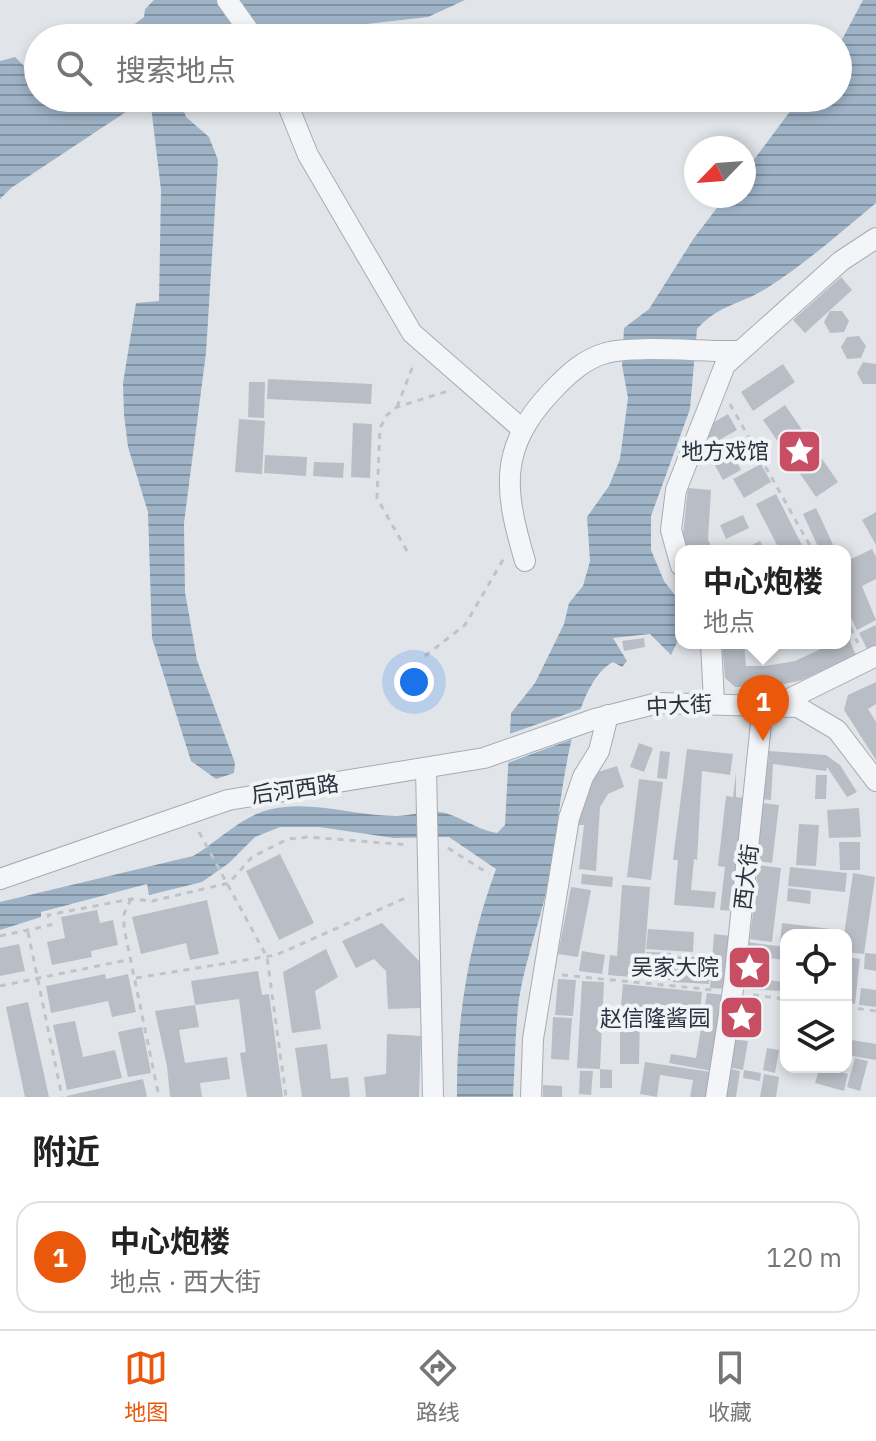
<!DOCTYPE html>
<html lang="zh">
<meta charset="utf-8">
<style>
:root{--surface:#fff;--page:#f6f6f6;--text:#222;--muted:#767676;--line:#e0e0e0;--accent:#ea580c}
body{margin:0;font-family:"IBM Plex Sans","Noto Sans SC",sans-serif;background:var(--page);color:var(--text)}
.controls{position:absolute;right:24px;bottom:24px;display:grid;overflow:hidden;border-radius:16px;box-shadow:0 4px 12px #0003}
.controls button{width:72px;height:72px;display:grid;place-items:center;padding:0;border:0;border-bottom:2px solid var(--line);background:var(--surface);color:var(--text);font:40px sans-serif}
.compass{position:absolute;left:684px;top:136px;width:72px;height:72px;border-radius:50%;background:var(--surface);box-shadow:0 4px 12px #0003;rotate:245deg}
.you{position:absolute;left:414px;top:682px;width:28px;height:28px;margin:-20px;border:6px solid #fff;border-radius:50%;background:#1a73e8;box-shadow:0 0 0 12px #1a73e833}
.badge{display:grid;place-items:center;width:52px;height:52px;border-radius:50%;background:var(--accent);color:#fff;font-size:26px;font-weight:700}
.pin{position:absolute;translate:-50% -66px;filter:drop-shadow(0 2px 4px #0008)}
.pin::after{content:'';position:absolute;top:42px;width:28px;height:24px;background:inherit;clip-path:polygon(0 0,100% 0,50% 100%)}
.popup{position:absolute;left:675px;top:545px;width:176px;height:104px;box-sizing:border-box;display:grid;place-content:center;border-radius:16px;background:var(--surface);filter:drop-shadow(0 2px 6px #0005);font-size:26px;white-space:nowrap;color:var(--muted)}
.popup b{font-size:30px;color:var(--text)}
.popup::after{content:'';position:absolute;left:50%;top:100%;margin-left:-16px;border:16px solid transparent;border-top-color:var(--surface)}
.list{margin:0;padding:0;list-style:none}
h2{display:flex;justify-content:space-between;align-items:center;height:104px;margin:0;padding:0 32px;font-size:34px}
h2 small{font-size:26px;font-weight:400;color:var(--muted)}
.list li{display:grid;grid-template-columns:52px 1fr auto;gap:24px;align-items:center;box-sizing:border-box;height:112px;margin:0 16px 16px;padding:0 16px;border:2px solid var(--line);border-radius:24px}
.list b{display:block;font-size:30px;white-space:nowrap}
.list p{margin:0;font-size:26px;white-space:nowrap;color:var(--muted)}
.list em{font-size:26px;font-style:normal;color:var(--muted)}
.icon{flex:none;width:44px;height:44px;fill:none;stroke:currentColor;stroke-width:2;stroke-linecap:round;stroke-linejoin:round}
.map{position:relative;flex:none;width:876px;height:1097px;overflow:hidden}
.search{position:absolute;background:var(--surface);box-shadow:0 4px 12px #0003;left:24px;right:24px;top:24px;height:88px;display:flex;align-items:center;gap:20px;box-sizing:border-box;padding:0 28px;border-radius:44px;color:var(--muted);font-size:30px}
.sheet{height:232px;background:var(--surface)}
nav{display:flex;justify-content:space-around;align-items:center;box-sizing:border-box;height:112px;border-top:2px solid var(--line);background:var(--surface);font-size:22px;color:var(--muted)}
nav a{display:grid;justify-items:center;gap:4px}
nav .on{color:var(--accent)}
.map>svg:first-child{display:block}
</style>
<div class="map">
<svg width="876" height="1097" viewBox="0 0 876 1097">
<defs>
<pattern id="water-rules" width="6" height="5" patternUnits="userSpaceOnUse" patternTransform="scale(2)"><rect width="6" height="5" fill="#9fb3c7"/><path d="M0 2.5h6" fill="none" stroke="#8292a3"/></pattern>
</defs>
<rect width="100%" height="100%" fill="#e1e5e9"/>
<g fill="url(#water-rules)">
<polygon points="154,0 465,0 428,17 322,29 288,38 234,38 216,27 196,38 116,38 144,17 145,9"/>
<path d="M863,0H876V203C841,232 805,264 767,288C739,306 721,303 697,329L690,409L651,516V550L664,581L681,603V634L671,655L650,634L613,638L627,661L622,667L613,662C567,686 560,820 551,868C544,912 526,955 519,999C515,1031 515,1065 513,1097H457C456,1019 469,942 496,869L449,837L394,838L319,827H280L255,837L229,863L202,882L149,895L147,884L41,912V917L0,930V902L193,856C219,841 242,815 272,809C312,800 356,816 396,816C410,816 425,811 439,812C458,814 476,830 497,833L505,825L511,713L535,683L564,624L569,603L583,586L590,561L587,517L609,486L620,459L628,398L622,365L624,328L649,309L694,238L726,196H744V173L800,98H838V47Z"/>
<polygon points="15,57 38,80 38,98 147,98 11,188 0,199 0,61"/>
<polygon points="150,98 179,98 186,117 209,137 218,160 206,353 184,523 185,592 197,660 235,763 234,773 216,779 191,761 152,638 148,512 128,447 124,415 123,383 136,303 159,301 161,190"/>
</g>
<polygon fill="#e1e5e9" points="586,707 578,737 502,765 504,736"/>
<g fill="#b9bec6">
<polygon points="841,277 852,290 805,333 793,320"/>
<polygon points="830,311 842,311 849,321 844,332 830,333 824,322"/>
<polygon points="859,336 866,346 861,358 847,359 841,347 847,337"/>
<polygon points="863,362 876,364 876,384 863,384 857,373"/>
<polygon points="783,364 795,382 753,411 741,392"/>
<polygon points="268,379 372,384 371,404 267,399"/>
<polygon points="249,382 265,382 264,418 248,417"/>
<polygon points="785,405 838,482 816,497 763,420"/>
<polygon points="728,414 737,430 712,444 704,428"/>
<polygon points="239,419 265,421 262,474 235,472"/>
<polygon points="353,423 372,424 370,478 351,477"/>
<polygon points="728,446 741,470 723,480 710,456"/>
<polygon points="265,455 307,457 306,476 264,473"/>
<polygon points="314,462 344,463 343,478 313,476"/>
<polygon points="761,464 771,482 744,498 733,479"/>
<polygon points="688,488 711,490 708,540 714,551 686,551 682,543"/>
<polygon points="776,494 805,551 780,551 756,504"/>
<polygon points="816,508 836,551 820,551 803,514"/>
<polygon points="876,512 876,545 862,520"/>
<polygon points="743,515 749,528 726,539 720,525"/>
<polygon points="760,541 765,551 740,551"/>
<polygon points="872,549 876,557 876,579 862,586 876,620 857,630 845,605 845,562"/>
<polygon points="876,625 876,645 867,649 859,633"/>
<polygon points="848,637 856,655 802,680 771,687 735,687 725,678 722,643 744,643 746,666 766,666 795,661 834,643 845,643"/>
<polygon points="644,638 645,647 624,651 622,641"/>
<polygon points="876,682 876,704 868,709 876,722 876,760 844,710 848,695"/>
<polygon points="639,743 653,748 644,772 630,767"/>
<polygon points="687,749 733,754 730,775 702,771 697,860 694,859 691,890 716,892 714,908 674,905 678,860 673,860"/>
<polygon points="660,751 670,752 667,779 657,778"/>
<polygon points="769,751 826,755 840,765 857,792 847,797 827,767 826,771 773,764 771,800 760,799 762,764 768,764"/>
<polygon points="617,766 624,787 608,794 600,807 596,871 579,869 584,825 579,825 582,793 598,772"/>
<polygon points="736,773 736,797 744,798 734,911 720,910 725,867 718,866 726,796 733,797"/>
<polygon points="816,775 827,775 826,799 815,799"/>
<polygon points="639,779 663,782 651,880 627,877"/>
<polygon points="762,803 779,805 772,863 756,861"/>
<polygon points="859,808 861,837 829,838 827,810"/>
<polygon points="799,824 819,825 816,866 796,865"/>
<polygon points="839,842 860,842 860,870 840,870"/>
<polygon points="280,854 314,923 279,940 246,871"/>
<polygon points="758,865 781,868 772,942 750,939"/>
<polygon points="790,867 847,873 845,892 788,886"/>
<polygon points="853,873 875,877 864,954 846,952 844,935"/>
<polygon points="582,874 613,877 612,887 581,884"/>
<polygon points="622,885 650,887 643,978 608,975 610,955 617,956"/>
<polygon points="571,887 591,890 578,957 558,954"/>
<polygon points="788,888 811,891 810,904 787,901"/>
<polygon points="207,900 219,954 190,960 186,943 141,954 132,917"/>
<polygon points="97,910 100,923 113,920 118,945 91,951 92,957 52,965 47,942 65,938 61,917"/>
<polygon points="382,923 420,962 421,1008 388,1009 386,971 374,959 356,968 342,941"/>
<polygon points="782,923 839,930 839,935 786,935 786,944 780,943"/>
<polygon points="648,929 694,932 693,952 646,949"/>
<polygon points="714,934 731,936 727,989 710,988"/>
<polygon points="745,942 786,947 786,960 760,957 757,979 784,982 786,996 783,996 784,985 783,991 739,989"/>
<polygon points="19,944 25,971 0,976 0,948"/>
<polygon points="326,949 338,977 315,991 321,1029 292,1033 283,972"/>
<polygon points="582,951 605,955 602,974 579,971"/>
<polygon points="646,952 671,953 670,980 645,979"/>
<polygon points="865,953 876,954 876,971 864,969"/>
<polygon points="675,956 710,958 709,984 673,982"/>
<polygon points="846,957 860,959 855,1004 846,1003"/>
<polygon points="258,971 262,995 269,994 283,1097 247,1097 240,1053 246,1052 239,999 195,1005 199,1027 179,1030 185,1063 227,1057 230,1079 200,1083 202,1097 170,1097 167,1066 155,1011 195,1005 191,981"/>
<polygon points="105,974 106,979 128,974 136,1012 112,1017 108,1001 51,1013 46,986"/>
<polygon points="558,979 576,980 573,1016 555,1015"/>
<polygon points="582,981 604,982 600,1069 612,1070 612,1088 600,1088 600,1069 577,1068"/>
<polygon points="623,984 702,992 700,1015 621,1006"/>
<polygon points="861,988 876,990 876,1007 859,1005"/>
<polygon points="707,993 725,995 712,1071 669,1063 671,1054 696,1058"/>
<polygon points="737,996 753,998 747,1039 731,1037"/>
<polygon points="28,1002 49,1097 25,1097 6,1007"/>
<polygon points="620,1016 640,1017 639,1064 620,1064"/>
<polygon points="553,1017 572,1018 569,1060 551,1059"/>
<polygon points="75,1021 83,1057 115,1050 122,1078 67,1090 53,1025"/>
<polygon points="142,1027 151,1073 128,1077 118,1032"/>
<polygon points="387,1034 421,1036 419,1097 366,1097 364,1077 386,1074"/>
<polygon points="731,1039 748,1041 743,1070 727,1067"/>
<polygon points="846,1039 876,1044 876,1060 846,1055"/>
<polygon points="327,1044 331,1079 348,1077 350,1097 302,1097 295,1048"/>
<polygon points="767,1048 779,1050 775,1073 763,1070"/>
<polygon points="855,1058 868,1061 860,1091 847,1087"/>
<polygon points="645,1062 711,1072 707,1097 690,1097 693,1080 660,1075 657,1097 640,1094"/>
<polygon points="820,1067 848,1074 844,1091 815,1083"/>
<polygon points="726,1068 740,1071 736,1097 721,1097"/>
<polygon points="744,1070 761,1073 760,1081 743,1078"/>
<polygon points="580,1071 593,1071 591,1095 579,1094"/>
<polygon points="764,1074 779,1077 776,1097 760,1097"/>
<polygon points="143,1079 147,1097 67,1097 66,1096"/>
<polygon points="543,1085 562,1086 562,1097 543,1097"/>
</g>
<g fill="none" stroke-linecap="round" stroke-linejoin="round">
<defs>
<g id="minor">
<polyline points="227,0 254,38"/>
<polyline points="285,98 308,155 412,333 522,429"/>
<path d="M525,561C504,490 498,448 552,391C567,375 584,359 606,353C632,345 705,352 735,351"/>
<polyline points="681,566 671,530 676,490 725,365 841,261 876,238"/>
<polyline points="711,643 714,702"/>
<polyline points="777,705 876,656"/>
<polyline points="426,769 433,1097"/>
<polyline points="0,879 228,800 484,758 595,719 658,703 798,707 837,730 876,781"/>
<polyline points="531,1097 533,1039 569,818 583,777 599,751 608,715"/>
<polyline points="716,1097 734,983 763,704"/>
</g>
</defs>
<use href="#minor" stroke="#a7acb3" stroke-width="22"/>
<g stroke="#c0c3c8" stroke-width="3" stroke-dasharray="6 6" stroke-linecap="butt">
<polyline points="730,404 813,551"/>
<polyline points="397,407 414,363"/>
<polyline points="407,551 377,498 380,428 387,415 397,407 448,391"/>
<polyline points="845,617 858,643"/>
<polyline points="425,656 465,625 504,558"/>
<polyline points="199,832 267,957 286,1097"/>
<polyline points="448,848 489,874"/>
<polyline points="131,899 124,914 124,928 159,1097"/>
<polyline points="28,932 62,1097"/>
<polyline points="0,936 51,925 48,915 131,899 152,901 229,883 252,857 288,839 308,837 409,845"/>
<polyline points="562,975 714,990"/>
<polyline points="136,978 276,955 410,896"/>
<polyline points="0,986 132,959"/>
<polyline points="753,995 786,999"/>
<polyline points="846,1007 876,1011"/>
</g>
<use href="#minor" stroke="#f4f5f8" stroke-width="20"/>
</g>
<defs>
<symbol id="sight-square" viewBox="-11 -11 22 22"><rect x="-9" y="-9" width="18" height="18" rx="4" fill="#c74e63" stroke="#f1f4f7"/><path d="M0-6L1.8-2.2L6-1.7L2.9 1.2L3.7 5.4L0 3.3L-3.7 5.4L-2.9 1.2L-6-1.7L-1.8-2.2Z" fill="#fff"/></symbol>
</defs>
<g fill-rule="evenodd">
<use href="#sight-square" x="774" y="426" width="51" height="51"/>
<use href="#sight-square" x="724" y="942" width="51" height="51"/>
<use href="#sight-square" x="716" y="992" width="51" height="51"/>
</g>
<g text-anchor="middle" stroke-width="8" stroke-linejoin="round" paint-order="stroke">
<g font-size="22" fill="#2b3340" stroke="#f1f4f7" text-anchor="end">
<text x="769" y="459">地方戏馆</text>
<text x="719" y="975">吴家大院</text>
<text x="710" y="1026">赵信隆酱园</text>
</g>
<g font-size="22" fill="#2b3340" stroke="#f1f4f7">
<text transform="translate(679 705) rotate(-3)" y="8">中大街</text>
<text transform="translate(295 789) rotate(-8)" y="8">后河西路</text>
<text transform="translate(746 877) rotate(-83)" y="8">西大街</text>
</g>
</g>
</svg>
<div class="controls">
<button><svg class="icon" aria-label="locate" viewBox="0 0 24 24"><circle cx="12" cy="12" r="6"/><path d="M12 2v4M12 18v4M2 12h4M18 12h4"/></svg></button>
<button><svg class="icon" aria-label="layers" viewBox="0 0 24 24"><path d="M12 4l9 5-9 5-9-5zM3 14l9 5 9-5"/></svg></button>
</div>
<svg class="compass" viewBox="-18 -18 36 36"><path d="M0-13l5 13h-10z" fill="#e53935"/><path d="M0 13l5-13h-10z" fill="#767676"/></svg>
<div class="you"></div>
<div class="pin badge" style="left:763px;top:741px">1</div>
<div class="popup"><b>中心炮楼</b>地点</div>
<div class="search"><svg class="icon" aria-label="search" viewBox="0 0 24 24"><circle cx="10" cy="10" r="6"/><path d="M15 15l6 6"/></svg>搜索地点</div>
</div>
<section class="sheet">
<h2>附近<small></small></h2>
<ul class="list">
<li><span class="badge">1</span><div><b>中心炮楼</b><p>地点 · 西大街</p></div><em>120 m</em></li>
</ul>
</section>
<nav>
<a class="on"><svg class="icon" aria-label="map" viewBox="0 0 24 24"><path d="M3 6l6-2 6 2 6-2v14l-6 2-6-2-6 2zM9 4v14M15 6v14"/></svg>地图</a>
<a><svg class="icon" aria-label="directions" viewBox="0 0 24 24"><path d="M12 3l9 9-9 9-9-9zM9 14v-3h6M13 9l2 2-2 2"/></svg>路线</a>
<a><svg class="icon" aria-label="saved" viewBox="0 0 24 24"><path d="M7 4h10v16l-5-4-5 4z"/></svg>收藏</a>
</nav>
